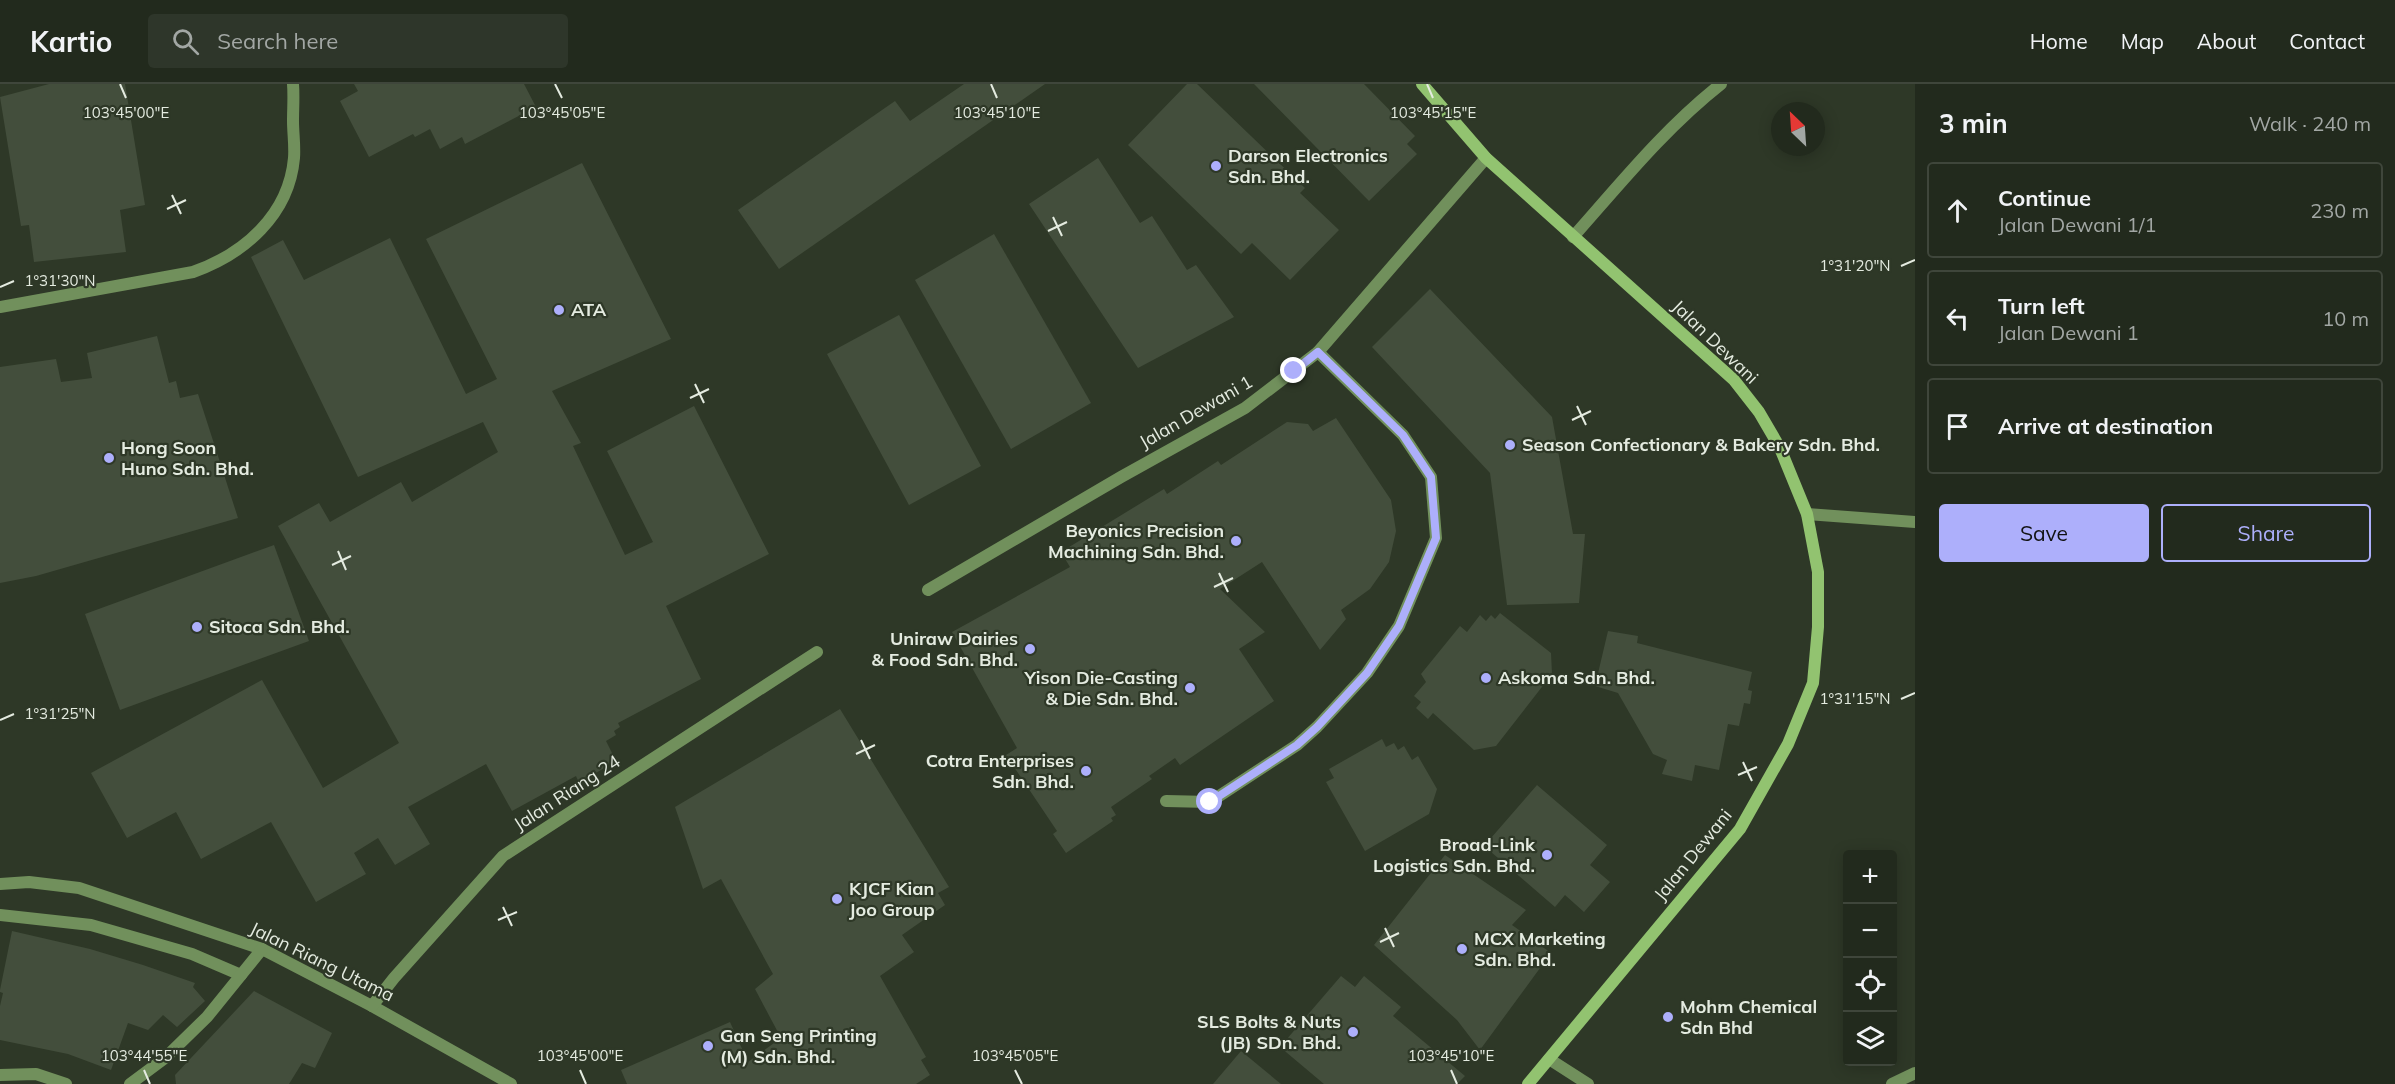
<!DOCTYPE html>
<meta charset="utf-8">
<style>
:root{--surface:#222a1d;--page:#2e362a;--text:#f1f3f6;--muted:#a2a7a4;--line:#3f463b;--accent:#adaffb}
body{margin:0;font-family:Mulish,sans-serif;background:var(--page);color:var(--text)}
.controls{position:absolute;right:18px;bottom:18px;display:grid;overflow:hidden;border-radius:6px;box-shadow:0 3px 15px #0003}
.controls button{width:54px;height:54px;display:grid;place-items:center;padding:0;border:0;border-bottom:2px solid var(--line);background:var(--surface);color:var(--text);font:30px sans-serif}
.compass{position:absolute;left:1771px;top:18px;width:54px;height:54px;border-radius:50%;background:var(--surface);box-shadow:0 3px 15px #0003;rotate:335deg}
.stop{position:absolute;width:18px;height:18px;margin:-14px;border:4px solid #adaffb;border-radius:50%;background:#fff}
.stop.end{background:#adaffb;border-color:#fff;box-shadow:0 2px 6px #0008}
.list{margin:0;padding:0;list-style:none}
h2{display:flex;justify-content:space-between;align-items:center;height:78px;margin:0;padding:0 24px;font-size:26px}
h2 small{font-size:20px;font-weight:400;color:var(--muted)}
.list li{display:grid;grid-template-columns:39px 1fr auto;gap:18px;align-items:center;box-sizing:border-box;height:96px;margin:0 12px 12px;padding:0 12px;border:2px solid var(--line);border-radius:6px}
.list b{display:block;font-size:22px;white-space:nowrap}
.list p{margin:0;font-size:20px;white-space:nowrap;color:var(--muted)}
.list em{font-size:20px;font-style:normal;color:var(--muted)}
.actions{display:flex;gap:12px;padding:18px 24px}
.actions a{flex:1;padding:14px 0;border:2px solid var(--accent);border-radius:6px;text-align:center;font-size:21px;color:var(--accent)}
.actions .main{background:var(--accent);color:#111}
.icon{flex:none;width:33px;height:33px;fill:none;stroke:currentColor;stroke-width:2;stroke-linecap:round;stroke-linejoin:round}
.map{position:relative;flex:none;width:1915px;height:1000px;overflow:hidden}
header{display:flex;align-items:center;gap:36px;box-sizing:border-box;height:84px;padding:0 30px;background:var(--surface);border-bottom:2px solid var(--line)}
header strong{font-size:28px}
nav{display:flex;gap:33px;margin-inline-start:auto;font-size:21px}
.search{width:420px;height:54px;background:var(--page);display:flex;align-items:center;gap:15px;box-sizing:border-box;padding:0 21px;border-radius:6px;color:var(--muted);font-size:22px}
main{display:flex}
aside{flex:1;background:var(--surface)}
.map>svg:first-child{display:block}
</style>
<header>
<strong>Kartio</strong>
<div class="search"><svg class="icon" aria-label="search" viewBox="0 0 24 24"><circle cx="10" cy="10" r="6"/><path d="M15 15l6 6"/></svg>Search here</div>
<nav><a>Home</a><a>Map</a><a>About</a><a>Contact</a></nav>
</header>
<main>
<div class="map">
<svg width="1915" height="1000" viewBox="0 0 1915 1000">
<rect width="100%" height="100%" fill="#2e3827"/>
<g fill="#434e3c">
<polygon points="49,0 125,0 145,121 120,126 126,168 34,178 29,141 21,142 0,13"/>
<polygon points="354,0 524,0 536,23 465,60 462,53 440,65 430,45 415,53 413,50 369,73 340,17 358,7"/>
<polygon points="964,0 1045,0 779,185 738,126 895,17 910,37"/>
<polygon points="1187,0 1197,0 1305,104 1300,109 1339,146 1290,196 1252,159 1241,170 1128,61"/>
<polygon points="1254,0 1364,0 1415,52 1407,60 1417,70 1369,117"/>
<polygon points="1098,74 1140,139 1152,132 1187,186 1196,181 1234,233 1138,284 1029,120"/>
<polygon points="582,79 671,255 552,307 581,359 573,362 625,471 653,458 607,367 694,322 769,470 666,522 701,595 618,639 620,643 614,647 616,651 606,657 616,677 579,699 576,692 512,727 486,680 408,723 430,760 395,781 378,754 354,769 366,790 316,818 271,738 201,775 176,728 127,754 91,689 262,596 323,704 399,659 278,442 319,419 330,438 401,398 412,418 498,368 483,338 358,393 251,173 283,156 304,196 390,154 466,310 497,295 426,155"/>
<polygon points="994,150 1091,319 1011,365 915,196"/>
<polygon points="1430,205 1552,333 1573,450 1585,450 1579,519 1507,521 1490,389 1372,263"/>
<polygon points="899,231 981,382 909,421 827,270"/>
<polygon points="157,252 169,299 176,297 180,314 198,310 238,434 36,492 0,499 0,283 56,275 61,298 92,294 87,269"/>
<polygon points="1336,334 1391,416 1396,447 1389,478 1370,505 1341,526 1346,535 1320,566 1262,478 1220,505 1265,548 1239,565 1274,617 1180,681 1175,674 1149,692 1152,695 1111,723 1116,731 1111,734 1113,737 1066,769 1053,750 1057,747 1006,671 1017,664 952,548 1070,483 1061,468 1164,405 1167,410 1218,377 1221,381 1287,338 1308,340 1313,347"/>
<polygon points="274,461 309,557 120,626 85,530"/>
<polygon points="1500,529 1551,569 1552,590 1496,662 1474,666 1433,629 1428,635 1416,624 1421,618 1414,612 1426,598 1421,590 1460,542 1467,548 1480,531 1486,537 1491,531 1495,535"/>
<polygon points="1608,547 1638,552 1637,559 1752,588 1748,606 1752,607 1750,620 1744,619 1739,642 1728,640 1719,686 1695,681 1692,697 1662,690 1667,676 1653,670 1618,609 1595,602"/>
<polygon points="840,625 949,803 938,809 945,821 902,851 914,868 880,892 926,973 921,976 930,991 916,1000 627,1000 621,986 730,938 748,978 781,954 755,905 773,890 721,795 703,805 675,723"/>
<polygon points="1382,655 1386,663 1394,659 1398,666 1404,662 1412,676 1418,672 1437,705 1429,730 1365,767 1326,698 1334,694 1329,685"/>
<polygon points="1537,701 1607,761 1590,781 1610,798 1584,828 1565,811 1555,823 1484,762"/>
<polygon points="1445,771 1526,826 1512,841 1551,869 1480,966 1457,936 1374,861"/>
<polygon points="12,847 90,865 143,881 195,899 193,903 205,917 177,943 163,931 148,946 128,939 111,986 68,970 0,956 0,922 3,909 0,908 0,906"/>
<polygon points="1341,892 1355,903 1364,892 1401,923 1393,932 1465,992 1457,1000 1324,1000 1280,963"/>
<polygon points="254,907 332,949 315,984 302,979 289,1000 176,1000 175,991"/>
<polygon points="1241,967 1281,1000 1213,1000"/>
</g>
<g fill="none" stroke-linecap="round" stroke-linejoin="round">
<g stroke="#71905c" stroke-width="12">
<path d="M1573,153C1620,100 1665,44 1721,0"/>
<path d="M0,223L193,188C244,170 289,131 294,74C295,62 293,49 293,37C293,25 294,12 293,0"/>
<polyline points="1807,430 1915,438"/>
<polyline points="928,506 1121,393 1245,324 1318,268 1486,74"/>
<polyline points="1166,717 1210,718 1297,661 1317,643 1367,589 1399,542 1436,454 1431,393 1403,351 1318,268"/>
<polyline points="0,800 29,798 79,804 262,865 372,922 511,1000"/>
<polyline points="0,831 91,841 192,870 241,891"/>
<polyline points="372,922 394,894 503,772 817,568"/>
<polyline points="1549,975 1588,1000"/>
<polyline points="0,991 36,990 66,1000"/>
<polyline points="130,1000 165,974 207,933 262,865"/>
<polyline points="1892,1000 1915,989"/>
</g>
<polyline stroke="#92c370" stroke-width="12" points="1422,0 1486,74 1734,296 1759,328 1780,364 1807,430 1818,488 1818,543 1813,599 1788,660 1740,745 1528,1000"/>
</g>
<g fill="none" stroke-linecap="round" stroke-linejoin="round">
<polyline stroke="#adaffb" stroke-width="8" points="1210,718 1297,661 1317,643 1367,589 1399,542 1436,454 1431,393 1403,351 1318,268 1294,287"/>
</g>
<path fill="none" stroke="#e4ebe0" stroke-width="2" d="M120,0L126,14M555,0L562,14M991,0L997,14M1427,0L1433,14M172,111L181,130M167,125L186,116M1053,133L1062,152M1048,147L1067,138M1901,182L1915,176M0,203L14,197M695,300L704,319M690,314L709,305M1577,322L1586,341M1572,336L1591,327M338,467L346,486M332,481L351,472M1219,489L1228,508M1214,503L1233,494M1901,615L1915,609M0,636L14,630M861,656L870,675M856,670L875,661M1743,678L1752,697M1738,691L1757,683M503,823L512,842M498,836L517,828M1385,844L1394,863M1380,858L1399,849M144,986L150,1000M580,986L586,1000M1015,986L1022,1000M1451,986L1457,1000"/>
<g fill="#adaffb" stroke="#2e3827" stroke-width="2">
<circle cx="1216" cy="82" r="6"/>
<circle cx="559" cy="226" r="6"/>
<circle cx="1510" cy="361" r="6"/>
<circle cx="109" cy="374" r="6"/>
<circle cx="1236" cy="457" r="6"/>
<circle cx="197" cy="543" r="6"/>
<circle cx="1030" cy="565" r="6"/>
<circle cx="1486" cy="594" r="6"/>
<circle cx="1190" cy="604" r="6"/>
<circle cx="1086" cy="687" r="6"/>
<circle cx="1547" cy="771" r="6"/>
<circle cx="837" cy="815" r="6"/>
<circle cx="1462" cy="865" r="6"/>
<circle cx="1668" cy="933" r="6"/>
<circle cx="1353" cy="948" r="6"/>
<circle cx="708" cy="962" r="6"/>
</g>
<g text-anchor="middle" stroke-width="4.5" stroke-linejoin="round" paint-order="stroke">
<g font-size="18" font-weight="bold" fill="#e4ebe0" stroke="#2e3827" text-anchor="start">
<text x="1228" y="78">Darson Electronics<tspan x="1228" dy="21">Sdn. Bhd.</tspan></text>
<text x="571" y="232">ATA</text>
<text x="1522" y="367">Season Confectionary &amp; Bakery Sdn. Bhd.</text>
<text x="121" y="370">Hong Soon<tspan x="121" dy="21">Huno Sdn. Bhd.</tspan></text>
<text x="1224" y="453" text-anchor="end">Beyonics Precision<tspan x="1224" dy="21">Machining Sdn. Bhd.</tspan></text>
<text x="209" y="549">Sitoca Sdn. Bhd.</text>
<text x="1018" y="561" text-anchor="end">Uniraw Dairies<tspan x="1018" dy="21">&amp; Food Sdn. Bhd.</tspan></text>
<text x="1178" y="600" text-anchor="end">Yison Die-Casting<tspan x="1178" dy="21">&amp; Die Sdn. Bhd.</tspan></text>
<text x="1498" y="600">Askoma Sdn. Bhd.</text>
<text x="1074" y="683" text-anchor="end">Cotra Enterprises<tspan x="1074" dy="21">Sdn. Bhd.</tspan></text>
<text x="1535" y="767" text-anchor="end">Broad-Link<tspan x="1535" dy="21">Logistics Sdn. Bhd.</tspan></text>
<text x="849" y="811">KJCF Kian<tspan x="849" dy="21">Joo Group</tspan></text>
<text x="1474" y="861">MCX Marketing<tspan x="1474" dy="21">Sdn. Bhd.</tspan></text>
<text x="1680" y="929">Mohm Chemical<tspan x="1680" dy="21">Sdn Bhd</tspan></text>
<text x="1341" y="944" text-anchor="end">SLS Bolts &amp; Nuts<tspan x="1341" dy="21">(JB) SDn. Bhd.</tspan></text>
<text x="720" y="958">Gan Seng Printing<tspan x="720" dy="21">(M) Sdn. Bhd.</tspan></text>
</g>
<g font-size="18" fill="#e4ebe0" stroke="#2e3827">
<text transform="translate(1715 258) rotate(44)" y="6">Jalan Dewani</text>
<text transform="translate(1196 328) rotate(-30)" y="6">Jalan Dewani 1</text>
<text transform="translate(567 709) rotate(-33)" y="6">Jalan Riang 24</text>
<text transform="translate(1693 771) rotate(-51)" y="6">Jalan Dewani</text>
<text transform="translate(322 878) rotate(26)" y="6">Jalan Riang Utama</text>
</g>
</g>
<g font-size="15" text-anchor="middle" fill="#e4ebe0" stroke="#2e3827" stroke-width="4.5" stroke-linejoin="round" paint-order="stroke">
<text x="126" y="34">103°45'00"E</text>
<text x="562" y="34">103°45'05"E</text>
<text x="997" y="34">103°45'10"E</text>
<text x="1433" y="34">103°45'15"E</text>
<text x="1855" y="187">1°31'20"N</text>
<text x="60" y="202">1°31'30"N</text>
<text x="1855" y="620">1°31'15"N</text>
<text x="60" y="635">1°31'25"N</text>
<text x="144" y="977">103°44'55"E</text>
<text x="580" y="977">103°45'00"E</text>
<text x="1015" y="977">103°45'05"E</text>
<text x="1451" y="977">103°45'10"E</text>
</g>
</svg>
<div class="controls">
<button>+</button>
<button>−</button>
<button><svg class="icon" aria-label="locate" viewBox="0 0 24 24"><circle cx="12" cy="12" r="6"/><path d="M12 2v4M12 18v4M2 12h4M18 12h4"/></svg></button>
<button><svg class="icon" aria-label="layers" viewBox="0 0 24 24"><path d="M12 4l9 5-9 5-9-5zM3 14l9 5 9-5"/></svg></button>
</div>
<svg class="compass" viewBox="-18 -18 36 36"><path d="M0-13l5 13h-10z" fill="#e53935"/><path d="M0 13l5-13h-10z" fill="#a2a7a4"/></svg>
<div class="stop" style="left:1210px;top:718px"></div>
<div class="stop end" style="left:1294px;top:287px"></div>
</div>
<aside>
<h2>3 min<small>Walk · 240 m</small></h2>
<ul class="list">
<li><svg class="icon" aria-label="ahead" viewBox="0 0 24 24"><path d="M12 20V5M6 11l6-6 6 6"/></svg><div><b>Continue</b><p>Jalan Dewani 1/1</p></div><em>230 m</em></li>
<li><svg class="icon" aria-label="left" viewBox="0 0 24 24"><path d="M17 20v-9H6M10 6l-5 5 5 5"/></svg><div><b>Turn left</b><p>Jalan Dewani 1</p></div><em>10 m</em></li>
<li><svg class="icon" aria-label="arrive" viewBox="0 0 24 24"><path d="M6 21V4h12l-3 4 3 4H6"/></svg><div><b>Arrive at destination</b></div></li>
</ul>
<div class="actions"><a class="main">Save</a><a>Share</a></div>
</aside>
</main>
